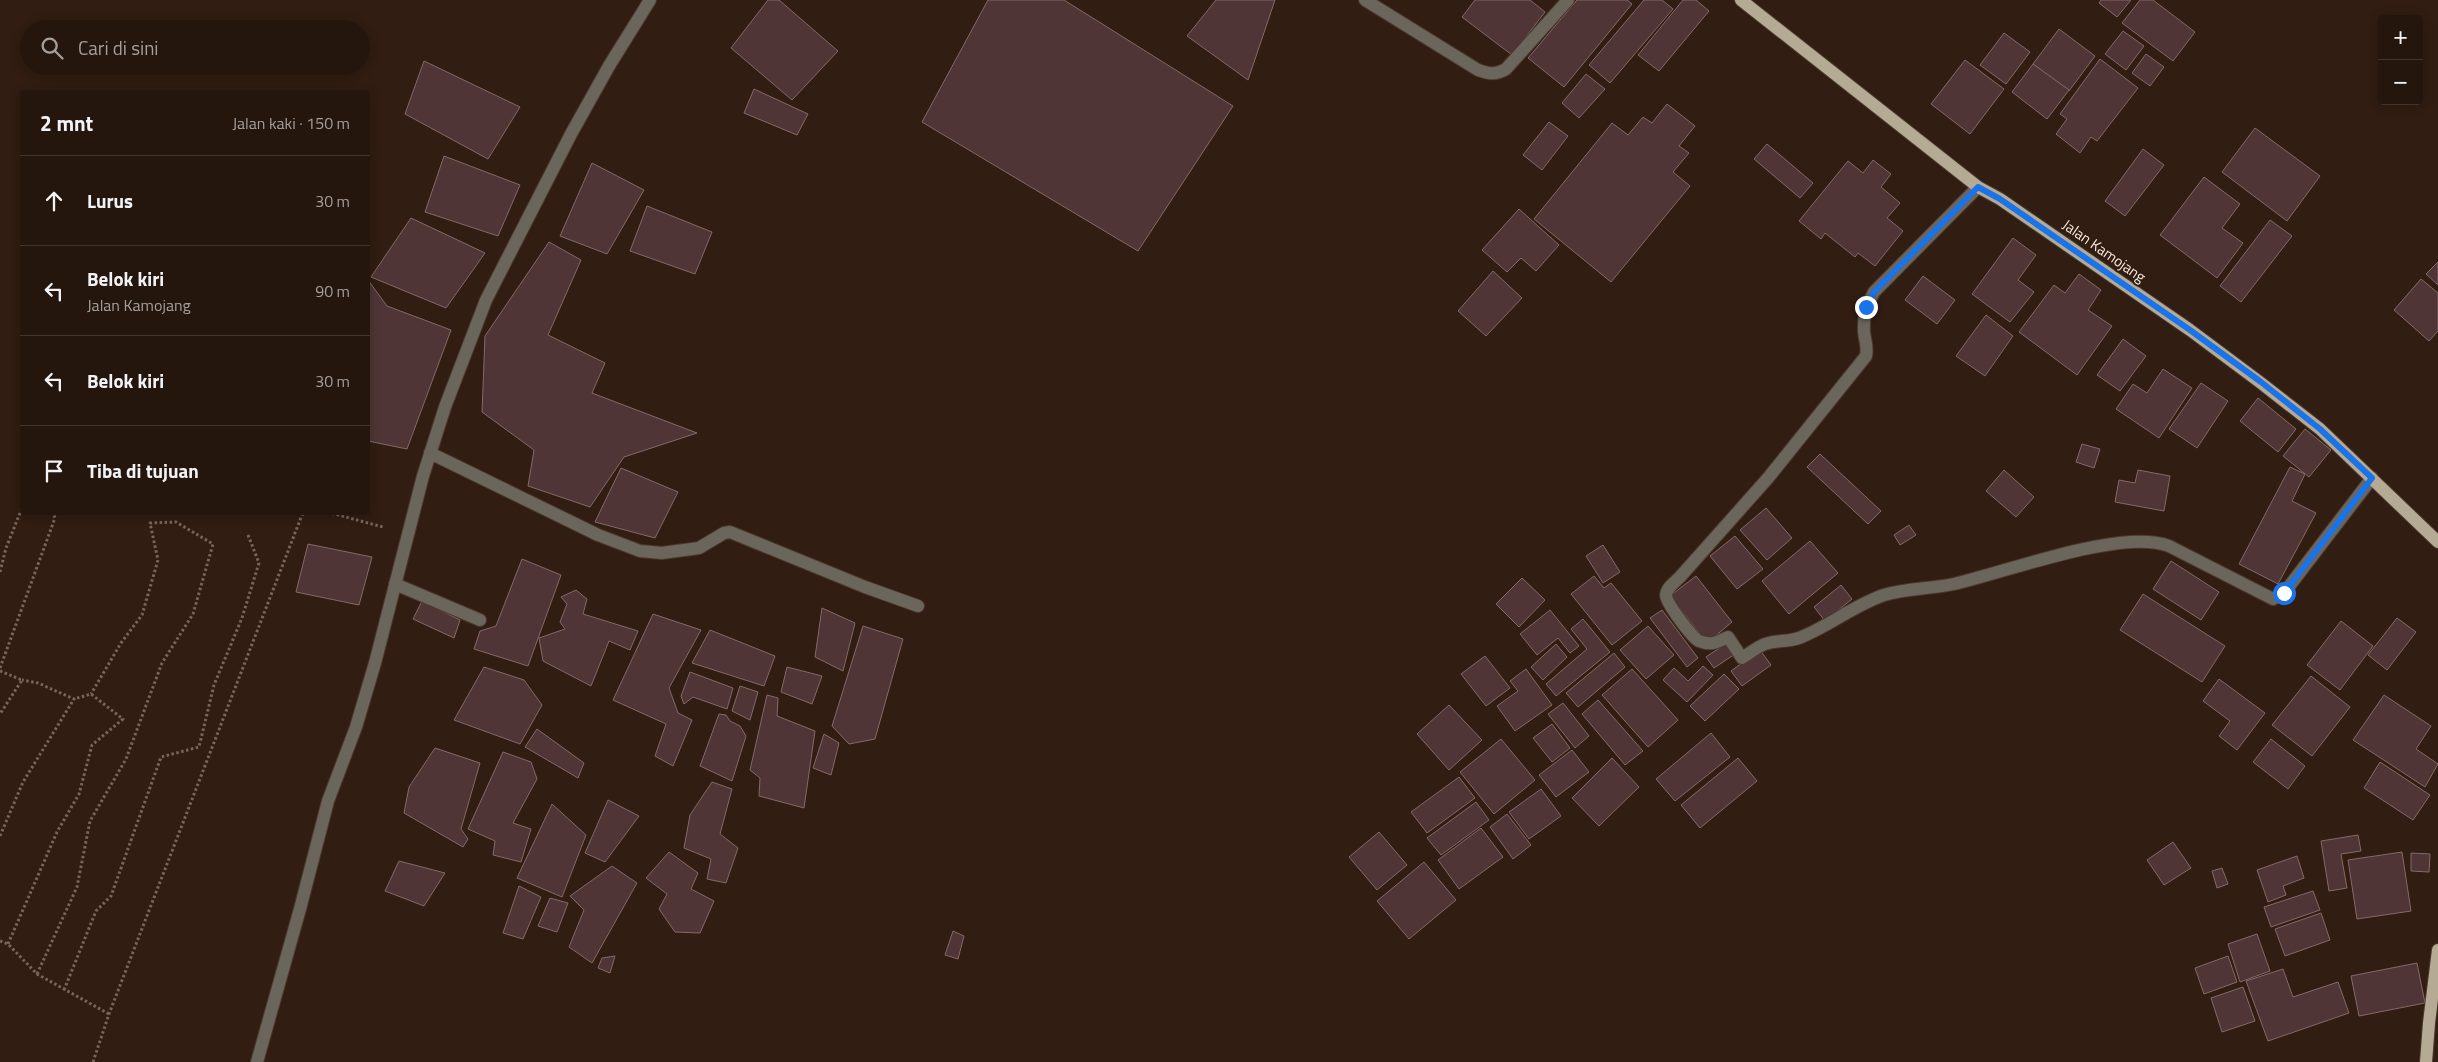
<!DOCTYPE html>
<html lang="id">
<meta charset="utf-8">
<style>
:root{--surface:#25160d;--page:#31231b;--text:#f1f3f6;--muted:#a39f9d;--line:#42352e}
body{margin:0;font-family:"Titillium Web",sans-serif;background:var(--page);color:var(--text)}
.controls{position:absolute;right:15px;top:15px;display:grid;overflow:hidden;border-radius:5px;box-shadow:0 2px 12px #0003}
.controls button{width:45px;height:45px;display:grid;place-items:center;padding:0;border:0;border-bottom:1px solid var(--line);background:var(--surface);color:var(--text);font:25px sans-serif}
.stop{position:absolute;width:15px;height:15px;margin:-11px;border:4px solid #1a73e8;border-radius:50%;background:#fff}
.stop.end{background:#1a73e8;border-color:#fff;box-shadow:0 1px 5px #0008}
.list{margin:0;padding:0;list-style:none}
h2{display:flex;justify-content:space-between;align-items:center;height:65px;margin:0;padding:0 20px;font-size:21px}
h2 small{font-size:16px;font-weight:400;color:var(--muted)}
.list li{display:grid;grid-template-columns:32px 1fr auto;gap:15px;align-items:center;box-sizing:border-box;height:90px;padding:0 20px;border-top:1px solid var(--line)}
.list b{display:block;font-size:19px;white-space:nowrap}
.list p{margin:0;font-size:16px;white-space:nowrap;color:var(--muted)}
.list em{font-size:16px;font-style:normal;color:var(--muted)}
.icon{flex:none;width:28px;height:28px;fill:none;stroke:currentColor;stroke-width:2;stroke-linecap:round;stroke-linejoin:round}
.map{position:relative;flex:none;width:2438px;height:1062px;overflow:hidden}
.search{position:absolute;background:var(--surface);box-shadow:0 2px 12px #0003;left:20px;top:20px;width:350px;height:55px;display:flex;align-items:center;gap:12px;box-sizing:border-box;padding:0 18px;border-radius:28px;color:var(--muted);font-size:19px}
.panel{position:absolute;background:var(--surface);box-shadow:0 2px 12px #0003;left:20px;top:90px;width:350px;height:425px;border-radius:5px}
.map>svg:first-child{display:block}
</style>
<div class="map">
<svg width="2438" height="1062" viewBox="0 0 2438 1062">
<rect width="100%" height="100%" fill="#311d11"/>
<g fill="#4f3536" stroke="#866969">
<polygon points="768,0 779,0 838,51 792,100 731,48"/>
<polygon points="988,0 1064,0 1233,106 1138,251 922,122"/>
<polygon points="1216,0 1275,0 1248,80 1187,36"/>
<polygon points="1475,0 1530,0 1545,12 1512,55 1462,17"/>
<polygon points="1577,0 1627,0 1632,4 1564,87 1528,58"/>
<polygon points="1644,0 1662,0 1673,9 1610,83 1589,65"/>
<polygon points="1683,0 1696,0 1709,11 1659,71 1638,55"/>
<polygon points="2101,0 2131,0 2117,17 2099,3"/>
<polygon points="2140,0 2153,0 2195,32 2173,61 2122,23"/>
<polygon points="2059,29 2095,56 2069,91 2033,64"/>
<polygon points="2123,31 2144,46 2126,70 2105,54"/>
<polygon points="2004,33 2030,52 2006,84 1980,65"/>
<polygon points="2146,54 2164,67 2150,86 2132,73"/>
<polygon points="2100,59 2138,88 2097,141 2091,137 2080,153 2056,134 2067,119 2060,114"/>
<polygon points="1965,60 2004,89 1970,134 1931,104"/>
<polygon points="424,61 520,107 488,159 405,114"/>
<polygon points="2033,64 2069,90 2047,119 2012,92"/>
<polygon points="1586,74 1605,89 1579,118 1562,103"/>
<polygon points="754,89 808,114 797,135 744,113"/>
<polygon points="1667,104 1695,126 1679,146 1689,153 1673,172 1690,186 1611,282 1534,219 1612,123 1628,135 1643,117 1652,123"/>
<polygon points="1549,122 1568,136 1542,170 1523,155"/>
<polygon points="2255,128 2320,176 2287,221 2222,172"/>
<polygon points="1767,144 1813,183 1800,198 1754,159"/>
<polygon points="2143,149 2164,165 2125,216 2105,201"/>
<polygon points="444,156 520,185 498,236 425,212"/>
<polygon points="1873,160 1891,174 1881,187 1900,203 1887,218 1903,231 1875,266 1858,253 1855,257 1825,233 1821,239 1799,221 1848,161 1863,173"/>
<polygon points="592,163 644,190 607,254 560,236"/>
<polygon points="2204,177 2240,204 2222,228 2243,243 2217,278 2160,235"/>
<polygon points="647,206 712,232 695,274 630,251"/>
<polygon points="1519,209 1559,245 1536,271 1521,258 1507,272 1482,250"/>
<polygon points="411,218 485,253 446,308 371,277"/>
<polygon points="2270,220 2292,236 2241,302 2220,286"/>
<polygon points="2013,238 2036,255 2018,280 2034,292 2010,322 1972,294"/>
<polygon points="549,242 581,260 548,335 605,363 592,393 697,433 624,457 590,507 528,486 534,450 482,412 485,336"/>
<polygon points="2438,262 2438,285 2426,274"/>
<polygon points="1493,271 1522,298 1486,336 1458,311"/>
<polygon points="2079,274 2101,290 2088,310 2112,326 2077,375 2019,332 2054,285 2065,293"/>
<polygon points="1923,276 1955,300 1937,324 1905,300"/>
<polygon points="2421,279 2438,293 2438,331 2429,341 2394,310"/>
<polygon points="368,280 387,306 451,330 407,449 368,441"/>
<polygon points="1986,315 2013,336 1985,376 1956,356"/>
<polygon points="2123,339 2146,356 2120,391 2097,375"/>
<polygon points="2163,369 2192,388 2159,438 2116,409 2133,384 2147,393"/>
<polygon points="2201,383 2228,401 2197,448 2169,429"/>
<polygon points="2258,398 2296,429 2278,452 2240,421"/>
<polygon points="2305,429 2331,450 2309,477 2283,456"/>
<polygon points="2082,444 2100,449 2094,468 2076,462"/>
<polygon points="1820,454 1881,511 1868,524 1807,467"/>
<polygon points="2290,467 2305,474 2292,501 2316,513 2278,584 2239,564"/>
<polygon points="621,468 678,492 655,538 595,522"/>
<polygon points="2004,470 2034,497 2016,517 1986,491"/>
<polygon points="2138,470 2170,476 2164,511 2115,502 2119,480 2135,483"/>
<polygon points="1766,508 1792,538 1767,560 1740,530"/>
<polygon points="1909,525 1916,535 1900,545 1894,535"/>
<polygon points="1735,536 1763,569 1737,589 1710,556"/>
<polygon points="1810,541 1838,573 1789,614 1762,581"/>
<polygon points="308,544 372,557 359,605 296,592"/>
<polygon points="1603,545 1620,572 1603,583 1586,556"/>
<polygon points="522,559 561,575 528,666 474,649 480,631 496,626"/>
<polygon points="2171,561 2219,592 2201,620 2153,589"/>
<polygon points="1594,576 1604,588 1611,583 1642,621 1612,645 1571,594"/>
<polygon points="1696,576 1732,622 1707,643 1670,596"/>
<polygon points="1522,578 1545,600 1519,627 1496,604"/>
<polygon points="1841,585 1852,599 1825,621 1814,607"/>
<polygon points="576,590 587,599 583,614 638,631 630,650 609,641 591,686 543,661 539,638 565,629 560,622 567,604 561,597"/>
<polygon points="2143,594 2225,646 2202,682 2120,630"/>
<polygon points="422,601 460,620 454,638 413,619"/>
<polygon points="822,608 855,623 843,671 815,657"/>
<polygon points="1550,610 1579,646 1570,653 1558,638 1537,655 1520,634"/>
<polygon points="1662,610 1698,658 1687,667 1650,618"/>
<polygon points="653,614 701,630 669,688 678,713 692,720 673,766 655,756 666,724 613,700"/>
<polygon points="2397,618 2416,632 2387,670 2368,655"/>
<polygon points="1583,619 1610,652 1556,696 1546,684 1587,649 1571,629"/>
<polygon points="2341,621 2373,646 2340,690 2307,665"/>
<polygon points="863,626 903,639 875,739 849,744 832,726"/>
<polygon points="1648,626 1674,655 1646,679 1620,650"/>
<polygon points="710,630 775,656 764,686 692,663"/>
<polygon points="1728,642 1735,654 1714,668 1706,657"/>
<polygon points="1556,644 1567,657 1543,680 1531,667"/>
<polygon points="1760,650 1771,665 1742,686 1731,671"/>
<polygon points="1614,653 1625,667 1578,707 1566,693"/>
<polygon points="1485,656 1510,688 1486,706 1461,674"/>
<polygon points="1703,666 1713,675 1687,702 1663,680 1674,668 1688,681"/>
<polygon points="484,667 524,680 542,705 520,744 454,720"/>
<polygon points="787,667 822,676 812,704 781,692"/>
<polygon points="1526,669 1552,705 1515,731 1497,706 1518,691 1510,681"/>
<polygon points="1632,669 1678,720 1648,747 1602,695"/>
<polygon points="690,672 733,688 727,709 693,697 684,704 681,696"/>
<polygon points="1724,674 1739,689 1705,721 1690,706"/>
<polygon points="2311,676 2350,707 2312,756 2272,725"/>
<polygon points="2219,679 2265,713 2237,750 2219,736 2230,721 2203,701"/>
<polygon points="740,686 758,692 750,720 732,711"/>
<polygon points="767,695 778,698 777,716 815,731 804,808 759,796 760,778 750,770"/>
<polygon points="2384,695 2431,726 2416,749 2438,764 2425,787 2353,740"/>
<polygon points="1598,700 1643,751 1625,765 1582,714"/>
<polygon points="1563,703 1589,736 1575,748 1548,714"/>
<polygon points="1449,705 1482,740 1449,770 1417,734"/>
<polygon points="719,714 726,715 730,721 740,726 746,736 732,781 700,766"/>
<polygon points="1552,724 1570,748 1552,762 1533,738"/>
<polygon points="537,729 584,763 578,778 525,747"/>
<polygon points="1711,733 1730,757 1675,801 1656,779"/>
<polygon points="824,734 839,743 831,775 813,768"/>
<polygon points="1501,739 1535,780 1494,814 1460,772"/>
<polygon points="2271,739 2305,766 2288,789 2253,762"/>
<polygon points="435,748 480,763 461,829 468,839 463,847 404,813 409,787"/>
<polygon points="1572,750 1589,772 1556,797 1539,775"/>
<polygon points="503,752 531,762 537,779 513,823 531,829 521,862 493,855 495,841 468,829"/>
<polygon points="1612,758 1639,787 1599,826 1572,798"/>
<polygon points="1738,758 1757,781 1700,828 1681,805"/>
<polygon points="2380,762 2430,795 2413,820 2364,788"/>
<polygon points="1459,777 1475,798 1427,833 1411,812"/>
<polygon points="712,782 732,789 720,834 738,848 726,883 707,879 711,859 684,848 690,815"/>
<polygon points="1541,789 1561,816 1529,839 1509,812"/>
<polygon points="608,800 639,816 605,862 585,853"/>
<polygon points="1476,802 1489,820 1441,855 1427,838"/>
<polygon points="552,804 586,835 562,897 517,878"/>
<polygon points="1507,814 1531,845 1513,859 1490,827"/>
<polygon points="1481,828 1503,857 1459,889 1438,860"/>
<polygon points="1379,832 1407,865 1377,890 1349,857"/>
<polygon points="2358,835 2361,851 2341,854 2347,888 2329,891 2321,841"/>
<polygon points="2173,842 2191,868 2164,885 2147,860"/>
<polygon points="669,852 698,873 691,889 714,901 700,933 675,932 659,909 667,894 646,878"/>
<polygon points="2402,852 2411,911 2357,919 2348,860"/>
<polygon points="2411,853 2430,854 2429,872 2411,871"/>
<polygon points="2297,856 2304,878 2283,886 2286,895 2268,902 2257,870"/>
<polygon points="399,861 445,873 424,906 385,891"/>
<polygon points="1424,862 1456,900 1409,939 1377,901"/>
<polygon points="612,866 637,883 592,963 569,947 584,910 570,896"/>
<polygon points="2222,868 2228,884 2217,888 2212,871"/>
<polygon points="519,886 541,897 523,939 503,933"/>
<polygon points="2313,891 2320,910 2271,927 2264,907"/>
<polygon points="550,898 568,903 557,932 538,926"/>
<polygon points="2321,913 2330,940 2285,956 2275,929"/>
<polygon points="953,931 964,936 958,959 945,955"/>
<polygon points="2257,934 2270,971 2240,982 2228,944"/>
<polygon points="615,956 610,973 598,968 602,958"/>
<polygon points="2228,956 2237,982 2204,994 2195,968"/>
<polygon points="2417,963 2425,1003 2359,1016 2351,976"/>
<polygon points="2283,969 2293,997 2338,982 2349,1013 2268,1041 2246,981"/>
<polygon points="2243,987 2255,1021 2222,1032 2211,998"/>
</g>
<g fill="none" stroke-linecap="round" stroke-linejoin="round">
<defs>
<g id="minor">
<path d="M1365,0L1478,70C1489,74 1496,75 1506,69L1568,0"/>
<path d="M1978,187L1874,292C1867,305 1863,316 1864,332C1865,341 1868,347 1866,356L1768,478L1680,577C1675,582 1667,587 1666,595C1666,603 1693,639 1699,641C1711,646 1718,642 1728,637L1742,658C1750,653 1757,647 1765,644C1776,640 1788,642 1799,638C1828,627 1854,605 1884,595C1906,588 1931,589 1954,584C2007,572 2122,528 2169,546L2273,599L2284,593L2372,478"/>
<polyline points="430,453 598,535 640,551 662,553 699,548 724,533 730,532 865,587 918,606"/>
<polyline points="395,584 480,620"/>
<polyline points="257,1062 300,909 328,801 356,727 375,663 423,476 445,407 486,300 571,134 609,66 650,0"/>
</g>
<g id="major">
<polyline points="1741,0 1978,187 2000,199 2190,330 2261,383 2320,429 2438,542"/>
<polyline points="2426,1062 2429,1023 2438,950"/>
</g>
</defs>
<use href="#minor" stroke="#4c392e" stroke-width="14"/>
<use href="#major" stroke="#4c392e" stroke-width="14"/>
<g stroke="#78665b" stroke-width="3" stroke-dasharray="2.5 2.5" stroke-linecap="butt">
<polyline points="327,512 383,527"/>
<polyline points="0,572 6,548 22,508"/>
<polyline points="0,668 55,518 53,512"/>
<polyline points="0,671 22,680 0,714"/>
<polyline points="0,836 23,782 74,699 38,683 22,680"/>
<polyline points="0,941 8,944 37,974 109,1014"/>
<polyline points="8,944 57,832 79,794 92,745 123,719 91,694 74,699"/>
<polyline points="37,974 77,887 90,821 126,759 162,663 193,614 213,544 176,522 150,523 158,560 142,615 121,643 91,694"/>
<polyline points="64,990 96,911 111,896 161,757 199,747 214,685 242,618 259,563 248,535"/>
<polyline points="93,1062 109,1014 302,515 305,512"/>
</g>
<use href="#minor" stroke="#6b665c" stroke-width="12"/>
<use href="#major" stroke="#b5ab95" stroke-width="12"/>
</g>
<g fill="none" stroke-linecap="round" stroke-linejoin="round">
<polyline stroke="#1a73e8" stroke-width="6" points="1866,307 1874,292 1978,187 2000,199 2190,330 2261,382 2320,429 2372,478 2284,593"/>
</g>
<g text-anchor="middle" stroke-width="4" stroke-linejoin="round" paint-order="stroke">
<g font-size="15" fill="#f5e7df" stroke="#311d11">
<text transform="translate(2104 251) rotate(35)" y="5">Jalan Kamojang</text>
</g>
</g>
</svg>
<div class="controls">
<button>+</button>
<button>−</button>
</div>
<div class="stop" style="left:2284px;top:593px"></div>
<div class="stop end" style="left:1866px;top:307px"></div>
<div class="search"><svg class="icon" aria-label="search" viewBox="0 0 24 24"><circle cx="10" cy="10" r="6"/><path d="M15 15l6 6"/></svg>Cari di sini</div>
<section class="panel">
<h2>2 mnt<small>Jalan kaki · 150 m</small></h2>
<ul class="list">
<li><svg class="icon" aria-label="ahead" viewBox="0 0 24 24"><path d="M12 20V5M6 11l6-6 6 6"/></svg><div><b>Lurus</b></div><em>30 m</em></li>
<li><svg class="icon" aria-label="left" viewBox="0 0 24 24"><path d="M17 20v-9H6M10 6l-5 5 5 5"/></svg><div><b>Belok kiri</b><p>Jalan Kamojang</p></div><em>90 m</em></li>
<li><svg class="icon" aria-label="left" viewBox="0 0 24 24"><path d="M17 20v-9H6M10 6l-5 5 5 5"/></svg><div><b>Belok kiri</b></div><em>30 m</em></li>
<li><svg class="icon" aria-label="arrive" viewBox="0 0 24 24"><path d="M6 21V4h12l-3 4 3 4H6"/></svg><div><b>Tiba di tujuan</b></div></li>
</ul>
</section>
</div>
